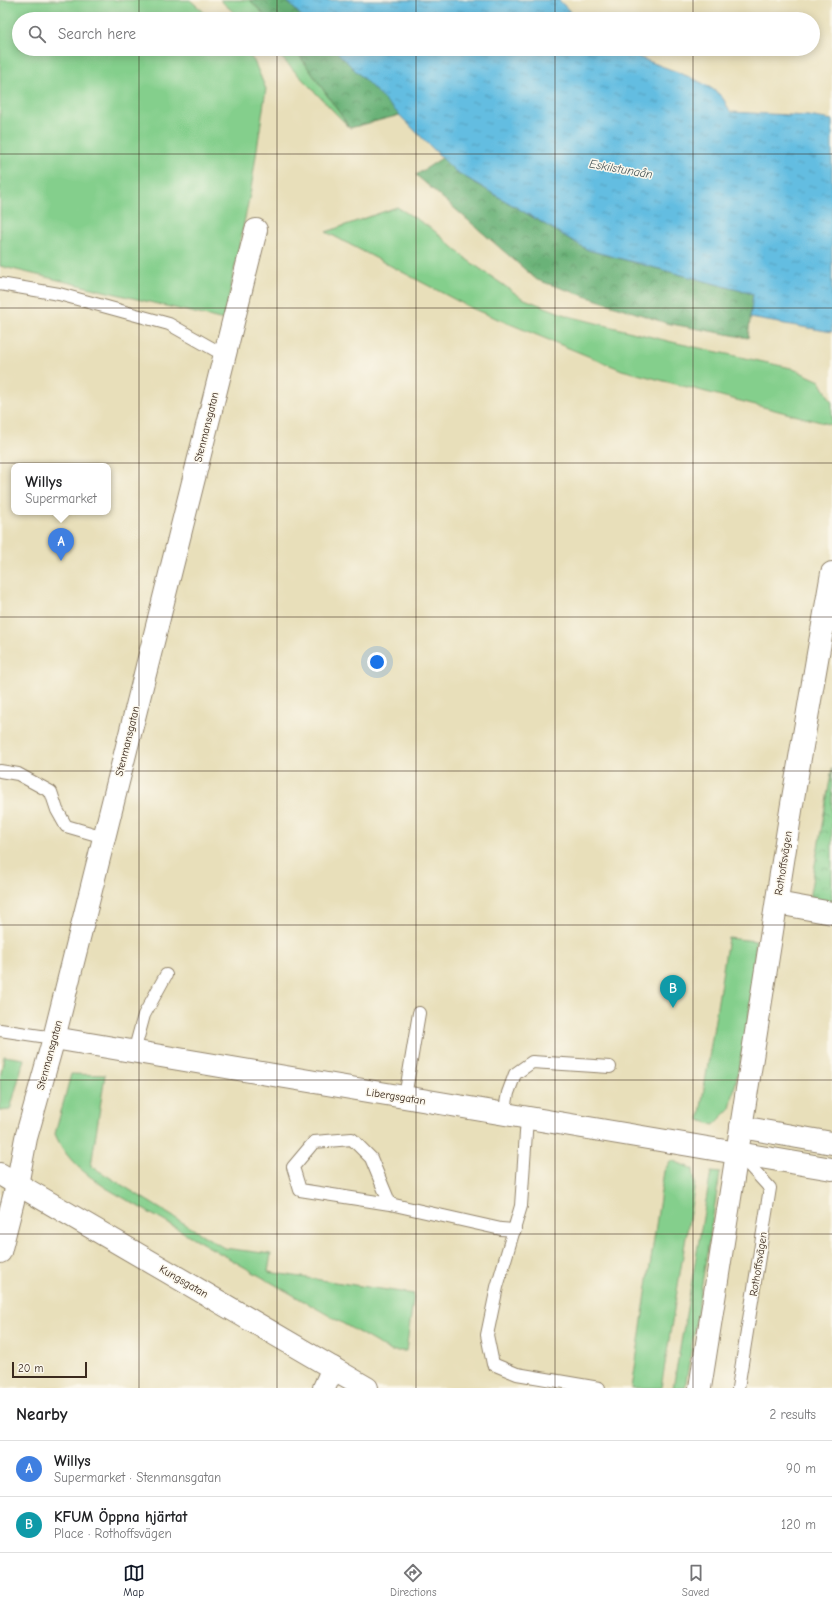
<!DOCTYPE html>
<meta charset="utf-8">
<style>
:root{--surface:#fff;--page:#f2f2f2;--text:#202124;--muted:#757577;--line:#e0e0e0;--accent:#111827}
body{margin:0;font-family:"Comic Neue",sans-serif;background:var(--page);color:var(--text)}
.scale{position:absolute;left:12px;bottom:10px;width:75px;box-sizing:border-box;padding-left:4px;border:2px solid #3b2a1e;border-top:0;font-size:11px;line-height:14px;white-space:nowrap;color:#3b2a1e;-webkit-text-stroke:3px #fbf7ec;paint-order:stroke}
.you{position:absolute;left:377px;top:662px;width:14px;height:14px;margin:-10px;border:3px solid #fff;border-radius:50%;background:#1a73e8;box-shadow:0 0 0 6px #1a73e833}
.badge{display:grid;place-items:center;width:26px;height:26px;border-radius:50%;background:var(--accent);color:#fff;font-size:13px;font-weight:700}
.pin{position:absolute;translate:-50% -33px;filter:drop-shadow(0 1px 2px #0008)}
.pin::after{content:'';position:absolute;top:21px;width:14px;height:12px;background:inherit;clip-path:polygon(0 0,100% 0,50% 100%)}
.popup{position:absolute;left:11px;top:463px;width:100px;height:52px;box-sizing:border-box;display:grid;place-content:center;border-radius:8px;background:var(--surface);filter:drop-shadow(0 1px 3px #0005);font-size:13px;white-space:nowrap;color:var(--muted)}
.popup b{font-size:15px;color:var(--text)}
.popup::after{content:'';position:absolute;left:50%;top:100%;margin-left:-8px;border:8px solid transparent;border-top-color:var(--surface)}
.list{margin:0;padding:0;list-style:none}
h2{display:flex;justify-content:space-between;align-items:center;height:52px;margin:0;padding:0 16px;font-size:17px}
h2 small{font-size:13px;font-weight:400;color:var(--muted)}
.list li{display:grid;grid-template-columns:26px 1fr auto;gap:12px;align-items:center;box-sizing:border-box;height:56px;padding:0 16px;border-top:1px solid var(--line)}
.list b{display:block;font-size:15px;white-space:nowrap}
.list p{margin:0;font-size:13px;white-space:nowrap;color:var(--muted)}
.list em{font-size:13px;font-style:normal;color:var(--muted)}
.icon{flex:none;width:22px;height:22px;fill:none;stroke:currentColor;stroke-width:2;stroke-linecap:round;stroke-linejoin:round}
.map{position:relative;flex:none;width:832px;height:1388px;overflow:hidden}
.search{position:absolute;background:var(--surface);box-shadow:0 2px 10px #0003;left:12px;right:12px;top:12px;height:44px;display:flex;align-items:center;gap:10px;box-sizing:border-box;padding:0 14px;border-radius:22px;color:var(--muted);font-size:15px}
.sheet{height:164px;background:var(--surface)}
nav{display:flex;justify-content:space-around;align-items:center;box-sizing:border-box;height:56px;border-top:1px solid var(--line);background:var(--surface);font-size:11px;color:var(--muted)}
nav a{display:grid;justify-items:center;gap:2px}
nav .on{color:var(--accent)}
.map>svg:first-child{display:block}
</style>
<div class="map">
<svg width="832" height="1388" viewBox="0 0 832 1388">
<defs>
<pattern id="forest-crowns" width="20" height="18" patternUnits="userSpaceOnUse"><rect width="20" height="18" fill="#6bb278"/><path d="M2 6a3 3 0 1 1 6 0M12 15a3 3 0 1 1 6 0" fill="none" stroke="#599162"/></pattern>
<pattern id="park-crowns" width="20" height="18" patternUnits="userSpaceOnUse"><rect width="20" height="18" fill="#84cf8c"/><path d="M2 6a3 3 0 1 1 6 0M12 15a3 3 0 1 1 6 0" fill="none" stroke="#6da872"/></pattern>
<pattern id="water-ripples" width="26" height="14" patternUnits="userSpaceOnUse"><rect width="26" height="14" fill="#64bde1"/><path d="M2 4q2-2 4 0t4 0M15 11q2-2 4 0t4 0" fill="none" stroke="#549ab6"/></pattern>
</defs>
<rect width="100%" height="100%" fill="#fbf7ec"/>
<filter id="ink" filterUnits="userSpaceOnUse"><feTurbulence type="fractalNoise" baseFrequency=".025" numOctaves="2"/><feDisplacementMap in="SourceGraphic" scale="8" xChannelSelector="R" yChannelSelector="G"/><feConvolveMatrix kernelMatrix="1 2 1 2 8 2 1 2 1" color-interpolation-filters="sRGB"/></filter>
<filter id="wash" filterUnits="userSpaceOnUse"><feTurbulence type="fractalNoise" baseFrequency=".012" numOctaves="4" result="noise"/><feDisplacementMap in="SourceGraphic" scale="16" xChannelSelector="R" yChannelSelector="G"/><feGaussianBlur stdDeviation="0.9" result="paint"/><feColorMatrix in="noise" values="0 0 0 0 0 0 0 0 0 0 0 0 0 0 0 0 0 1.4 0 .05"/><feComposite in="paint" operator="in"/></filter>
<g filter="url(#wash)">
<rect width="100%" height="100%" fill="#e8dfba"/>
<g fill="#84cf8c" stroke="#607c55">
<polygon points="0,0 190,0 212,19 19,19 19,49 244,49 254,61 266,89 251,189 224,320 0,266"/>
<polygon points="220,0 250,0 268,19 241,19"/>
<polygon points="273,49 295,49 350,128"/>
<polygon points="397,207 431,228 469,261 522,298 568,316 672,342 791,368 820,381 832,403 832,425 622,370 471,308 326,232"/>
<polygon points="728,938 756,941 748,1025 730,1109 714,1125 699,1120"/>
<polygon points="4,1056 24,1059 10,1110 0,1111 0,1079"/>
<path d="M71,1074L105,1075L91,1166L224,1248L271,1254L268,1272L414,1294L406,1351H391L106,1188C82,1171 67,1161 55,1134Z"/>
<polygon points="671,1160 693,1169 695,1183 661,1388 632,1388 664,1171"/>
<polygon points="711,1172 720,1173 685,1388 673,1388"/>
</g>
<g fill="url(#forest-crowns)" stroke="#536e4b">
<polygon points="250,0 286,0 304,19 268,19"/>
<polygon points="295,49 334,49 400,115 350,128"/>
<polygon points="442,158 455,171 588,250 753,294 748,338 666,323 537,280 416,175"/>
</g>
<polygon fill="url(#park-crowns)" stroke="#607c55" points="832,768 832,903 809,899"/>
<g fill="url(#water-ripples)" stroke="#507480">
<polygon points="286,0 559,0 577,19 304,19"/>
<path d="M334,49H622C650,65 701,76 721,96C725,100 727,107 730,112L808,116L832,120V332L750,318L753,294L588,250L455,171Z"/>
</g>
</g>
<g filter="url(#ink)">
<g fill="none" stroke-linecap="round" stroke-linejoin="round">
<defs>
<g id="lane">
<polyline points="0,284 59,294 169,324 224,355"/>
<polyline points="0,771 18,774 51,792 57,810 66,826 104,837"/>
<polyline points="0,1030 54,1038"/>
<polyline points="134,1052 144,1015 166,975"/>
<polyline points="405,1097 419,1013"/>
<polyline points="504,1114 508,1093 515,1074 532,1062 610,1067"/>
<polyline points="527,1118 521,1206 497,1287 487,1335 493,1364 517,1374 599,1388"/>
<polyline points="390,1204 371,1158 352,1139 314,1142 293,1167 300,1190 390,1204 501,1229 515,1230"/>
<polyline points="738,1388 770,1188 739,1154"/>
</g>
<g id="street">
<polyline points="777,903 832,913"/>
<polyline points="54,1038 832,1169"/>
<polyline points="741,1127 832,1143"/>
<polyline points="0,1252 17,1185 26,1138 54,1038 256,230"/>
<polyline points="324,1388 333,1368"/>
<polyline points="700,1388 792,804 832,573"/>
</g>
<polyline id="secondary" points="0,1174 367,1388"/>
</defs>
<use href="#lane" stroke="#92846c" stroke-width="14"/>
<use href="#street" stroke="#92846c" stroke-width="24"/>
<use href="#secondary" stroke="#92846c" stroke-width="24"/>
<use href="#lane" stroke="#fff" stroke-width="12"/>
<use href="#street" stroke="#fff" stroke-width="22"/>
<use href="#secondary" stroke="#fff" stroke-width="22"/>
</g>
</g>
<path fill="none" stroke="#3b2a1e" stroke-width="1" stroke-opacity="0.55" d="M139,0V19M277,0V19M416,0V19M555,0V19M693,0V19M139,49V1388M277,49V1388M416,49V1388M555,49V1388M693,49V1388M0,154H832M0,308H832M0,463H832M0,617H832M0,771H832M0,925H832M0,1080H832M0,1234H832"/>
<g text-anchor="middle" stroke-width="3" stroke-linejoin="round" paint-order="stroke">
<g font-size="11" fill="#3b2a1e" stroke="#fbf7ec">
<text transform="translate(206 427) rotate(-76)" y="4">Stenmansgatan</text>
<text transform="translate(127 741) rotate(-76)" y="4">Stenmansgatan</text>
<text transform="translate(783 863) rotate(-81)" y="4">Rothoffsvägen</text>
<text transform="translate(49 1055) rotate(-75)" y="4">Stenmansgatan</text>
<text transform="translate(396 1096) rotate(9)" y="4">Libergsgatan</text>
<text transform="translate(758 1264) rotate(-81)" y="4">Rothoffsvägen</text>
<text transform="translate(184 1281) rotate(30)" y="4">Kungsgatan</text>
</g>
<g font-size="12" font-style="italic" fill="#475658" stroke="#fbf7ec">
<text transform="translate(621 169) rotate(10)" y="4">Eskilstunaån</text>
</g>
</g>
</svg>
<div class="scale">20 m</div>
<div class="you"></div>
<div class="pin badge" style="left:61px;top:561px;background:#3f7fe0">A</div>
<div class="popup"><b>Willys</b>Supermarket</div>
<div class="pin badge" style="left:673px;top:1008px;background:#0f9aa8">B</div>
<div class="search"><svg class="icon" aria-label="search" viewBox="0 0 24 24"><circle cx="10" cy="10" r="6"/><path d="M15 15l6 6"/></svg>Search here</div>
</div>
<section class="sheet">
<h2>Nearby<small>2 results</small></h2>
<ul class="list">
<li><span class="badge" style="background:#3f7fe0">A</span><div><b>Willys</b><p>Supermarket · Stenmansgatan</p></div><em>90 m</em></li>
<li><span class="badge" style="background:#0f9aa8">B</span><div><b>KFUM Öppna hjärtat</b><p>Place · Rothoffsvägen</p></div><em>120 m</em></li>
</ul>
</section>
<nav>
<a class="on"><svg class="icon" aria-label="map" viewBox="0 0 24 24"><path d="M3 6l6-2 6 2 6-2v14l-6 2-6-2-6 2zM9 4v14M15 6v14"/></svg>Map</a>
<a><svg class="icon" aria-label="directions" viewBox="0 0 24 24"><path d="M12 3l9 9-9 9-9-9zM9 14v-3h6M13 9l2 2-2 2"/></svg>Directions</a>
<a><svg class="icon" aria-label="saved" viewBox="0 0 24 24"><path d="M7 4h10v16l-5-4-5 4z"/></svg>Saved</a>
</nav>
